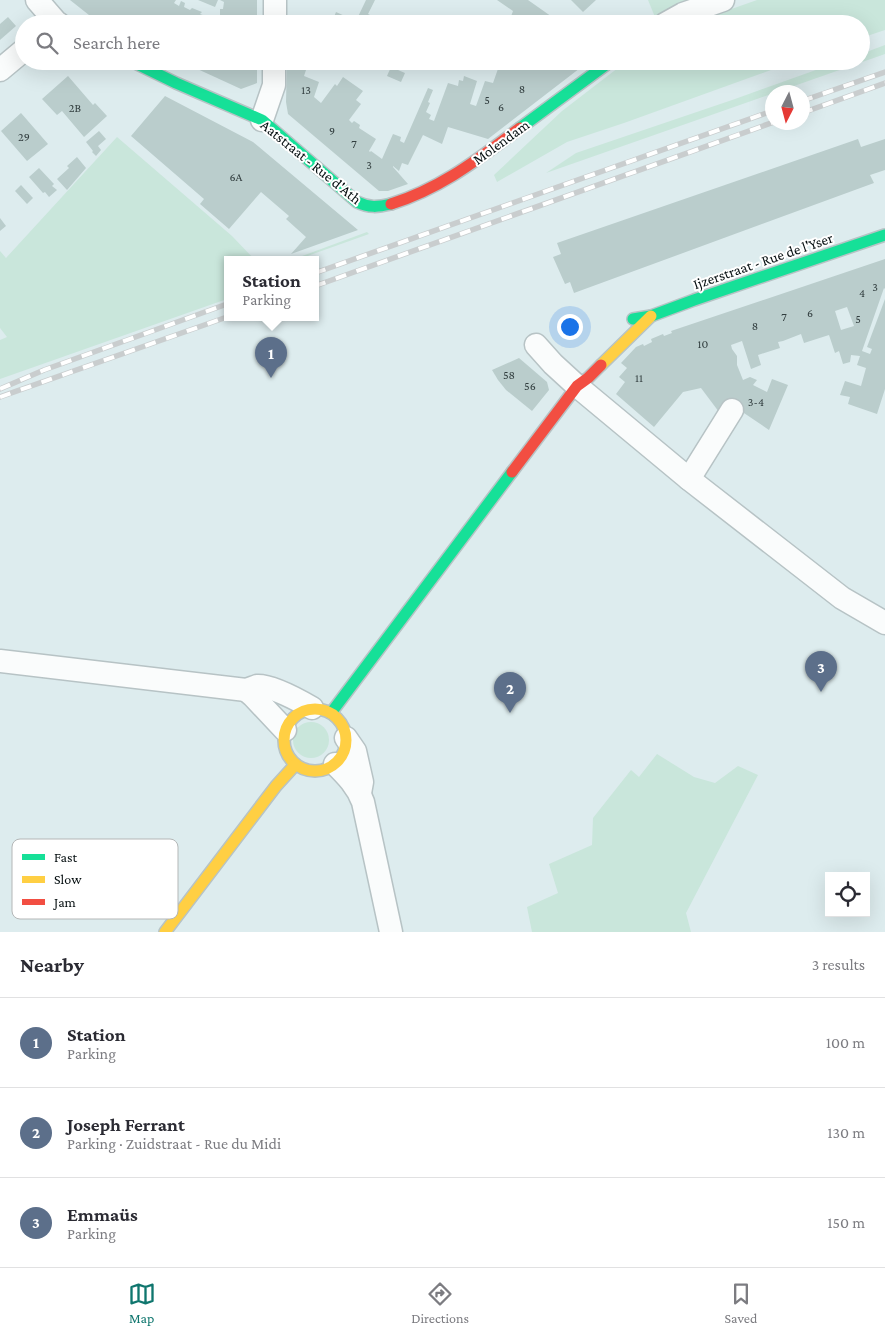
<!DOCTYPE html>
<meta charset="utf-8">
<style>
:root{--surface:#fff;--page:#f2f2f3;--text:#2b2b33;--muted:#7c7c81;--line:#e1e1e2;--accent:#0f766e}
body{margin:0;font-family:"Crimson Pro",serif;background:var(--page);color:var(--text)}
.controls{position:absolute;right:15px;bottom:15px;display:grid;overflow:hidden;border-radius:0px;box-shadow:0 5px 20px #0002}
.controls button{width:45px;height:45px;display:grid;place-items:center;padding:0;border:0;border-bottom:1px solid var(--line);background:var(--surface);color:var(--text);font:25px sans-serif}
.compass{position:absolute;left:765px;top:85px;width:45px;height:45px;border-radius:50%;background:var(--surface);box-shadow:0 5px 20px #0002;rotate:186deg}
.you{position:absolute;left:569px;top:326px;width:18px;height:18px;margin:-12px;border:4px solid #fff;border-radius:50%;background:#1a73e8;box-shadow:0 0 0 8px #1a73e833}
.badge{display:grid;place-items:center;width:32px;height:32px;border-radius:50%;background:var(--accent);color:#fff;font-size:16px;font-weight:700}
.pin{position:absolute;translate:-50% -41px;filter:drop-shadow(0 1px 2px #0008)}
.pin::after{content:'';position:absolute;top:26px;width:18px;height:15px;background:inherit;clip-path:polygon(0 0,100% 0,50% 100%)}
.popup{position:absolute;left:224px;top:256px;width:95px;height:65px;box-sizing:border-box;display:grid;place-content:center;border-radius:0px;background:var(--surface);filter:drop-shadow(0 1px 4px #0005);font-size:16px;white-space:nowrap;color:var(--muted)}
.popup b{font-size:19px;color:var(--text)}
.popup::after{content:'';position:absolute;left:50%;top:100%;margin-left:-10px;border:10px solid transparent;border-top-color:var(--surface)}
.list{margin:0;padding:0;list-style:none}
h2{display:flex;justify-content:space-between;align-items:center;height:65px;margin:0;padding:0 20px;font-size:21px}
h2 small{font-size:16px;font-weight:400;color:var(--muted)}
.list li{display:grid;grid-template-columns:32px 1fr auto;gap:15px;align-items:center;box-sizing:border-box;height:90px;padding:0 20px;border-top:1px solid var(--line)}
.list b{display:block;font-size:19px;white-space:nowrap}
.list p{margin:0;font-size:16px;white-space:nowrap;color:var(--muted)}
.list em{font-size:16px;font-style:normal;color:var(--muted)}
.icon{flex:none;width:28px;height:28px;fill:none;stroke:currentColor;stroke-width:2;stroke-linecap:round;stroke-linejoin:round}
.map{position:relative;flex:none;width:885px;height:932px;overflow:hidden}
.search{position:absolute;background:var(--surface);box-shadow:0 5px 20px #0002;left:15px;right:15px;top:15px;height:55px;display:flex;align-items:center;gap:12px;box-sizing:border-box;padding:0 18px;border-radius:28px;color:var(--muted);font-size:19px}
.sheet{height:335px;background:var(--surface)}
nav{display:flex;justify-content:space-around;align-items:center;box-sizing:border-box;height:70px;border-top:1px solid var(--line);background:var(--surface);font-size:14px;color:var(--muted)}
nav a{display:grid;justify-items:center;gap:2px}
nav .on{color:var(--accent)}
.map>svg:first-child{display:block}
</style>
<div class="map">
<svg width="885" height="932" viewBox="0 0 885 932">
<rect width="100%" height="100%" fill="#ddecee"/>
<g fill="#c9e6db">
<polygon points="648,0 705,0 655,17"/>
<polygon points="757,0 885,0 885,30 861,38 861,24 689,24"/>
<polygon points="885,45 885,54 546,173 576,153 735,99 841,61 861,61 861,54"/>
<polygon points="627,61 796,61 624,123 567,142 497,182 494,175 562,111"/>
<polygon points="117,137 232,236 254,259 227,259 227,299 0,379 0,340 7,337 0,328 0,251 6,258"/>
<polygon points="367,232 369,234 299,259 294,259"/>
<circle cx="311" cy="740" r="18"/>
<polygon points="657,754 694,777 715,783 738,766 758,775 686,913 691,932 532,932 527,907 558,893 549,864 592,845 593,818 631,770 639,777"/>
</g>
<g fill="#bacdcc" fill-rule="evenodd">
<polygon points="70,0 176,0 174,3 179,6 181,1 185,3 184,7 190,10 192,8 202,12 200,14 211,18 212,16 220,18 220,9 223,9 224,2 220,0 257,0 257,24 102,24 94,19"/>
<polygon points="198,0 218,0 215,7"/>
<polygon points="366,0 375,0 368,14 372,16 368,23 361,20 360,24 331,24 336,12 356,21"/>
<polygon points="497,0 528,0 555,19 552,24 515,24 509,22 513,11"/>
<polygon points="571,0 596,0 583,12"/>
<rect x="287" y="16" width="22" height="8"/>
<polygon points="8,17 16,26 0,40 0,24"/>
<polygon points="180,61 257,61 257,83 241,89"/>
<polygon points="287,61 309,61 304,76 319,82 314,97 321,103 335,84 337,86 343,77 363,91 356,100 361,104 349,120 352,123 354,121 360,125 359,128 376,139 369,151 370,152 371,151 382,159 393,134 401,137 400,141 404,143 428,88 433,90 428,102 430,103 426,112 431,115 429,119 434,121 448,83 458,86 459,80 463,81 464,76 477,81 470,104 476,106 485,81 493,83 499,66 507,70 510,63 514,65 516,62 522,64 520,67 528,61 582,61 584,65 488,139 448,127 442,144 423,135 408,165 402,163 399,171 393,166 393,167 408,184 388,191 379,191 288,114 286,102"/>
<polygon points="326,61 343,61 341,67"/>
<polygon points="391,67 405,73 401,82 387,76"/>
<polygon points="68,76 93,105 95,103 107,116 84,137 62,111 57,115 42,99"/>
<polygon points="165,96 253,142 358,230 291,254 306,237 286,219 289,216 261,192 229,229 200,204 204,199 131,136"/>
<polygon points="21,113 48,144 27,161 1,131"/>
<polygon points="99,131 106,139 98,146 101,150 96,156 92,152 93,151 86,142"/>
<polygon points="858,139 861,147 885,139 885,170 870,175 874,183 574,293 570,282 565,284 553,257 561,254 557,243"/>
<polygon points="77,157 86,168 67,190 57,179 69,168 67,166"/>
<polygon points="39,168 54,184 52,186 57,190 49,197 45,192 43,193 29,177"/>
<polygon points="21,185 33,198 27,204 15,191"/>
<polygon points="0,218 6,226 0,231"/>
<path d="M885,259V289L884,288L862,351L870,354L872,349L867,347L885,299V389L877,414L848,404L850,397L840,395L845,381L861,386L866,368L857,365L860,356L851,355L850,362L843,364L839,351L835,353L829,335L804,343L801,334L783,341L778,342L780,348L758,355L761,365L751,369L742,341L731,345L732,349L737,356V365L743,380L750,377L757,380L753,385L767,392L772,379L788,385L769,430L738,409L722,416L701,388L683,392L654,427L616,394L625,382L619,377L627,368L621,363L636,347L643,344L644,346L652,342L651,339L663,334L664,336L672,333L671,331ZM847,307L854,326L841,330L835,311Z"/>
<polygon points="519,358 547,382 549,390 532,411 506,390 498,380 492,370"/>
</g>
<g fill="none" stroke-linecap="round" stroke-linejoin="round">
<defs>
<g id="street">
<polyline points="37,0 56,22 59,24"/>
<polyline points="275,24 275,0"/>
<polyline points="665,24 683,14 723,0"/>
<polyline points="0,70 24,50"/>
<polyline points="262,120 274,85 274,61"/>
<polyline points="536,345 553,364 577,386 689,479 842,598 885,623"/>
<polyline points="689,479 732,410"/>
<path d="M0,661L246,690C250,689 254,687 257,686C271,685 300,701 312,708"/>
<polyline points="246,690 253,696 285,730"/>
<polyline points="346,738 355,751 362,782 360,793"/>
<path d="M335,764C347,776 357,786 363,802L391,932"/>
</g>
<g id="fast">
<path d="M131,61L176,83L262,120L357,202C369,208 378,207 391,204"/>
<polyline points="520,128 611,61"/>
<polyline points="633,319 651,316 694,300 885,235"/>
<polyline points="331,713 512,472"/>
</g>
<g id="slow">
<polyline points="601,365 651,316"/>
<circle cx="315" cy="740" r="31"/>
<polyline points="165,932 276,786 295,765"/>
</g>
<g id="jam">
<path d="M391,204C442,188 478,159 520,128"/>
<polyline points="512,472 577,386 588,378 601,365"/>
</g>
</defs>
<use href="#street" stroke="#b7c3c5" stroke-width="25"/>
<use href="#fast" stroke="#b7c3c5" stroke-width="14"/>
<use href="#slow" stroke="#b7c3c5" stroke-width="14"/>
<use href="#jam" stroke="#b7c3c5" stroke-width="14"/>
<use href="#street" stroke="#fafcfc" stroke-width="22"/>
<use href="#fast" stroke="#16e098" stroke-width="11"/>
<use href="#slow" stroke="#ffcf43" stroke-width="11"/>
<use href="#jam" stroke="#f24e42" stroke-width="11"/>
<defs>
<g id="rail">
<polyline points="802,101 885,72"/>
<polyline points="802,113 885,83"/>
<polyline points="315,273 772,111"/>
<polyline points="315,286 774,122"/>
<polyline points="0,389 44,370 227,304"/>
<polyline points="0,397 227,317"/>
</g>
</defs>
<use href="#rail" stroke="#c9cdce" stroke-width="5.5"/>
<use href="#rail" stroke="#fff" stroke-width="4" stroke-dasharray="11" stroke-linecap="butt"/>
</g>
<g text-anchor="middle" stroke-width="4" stroke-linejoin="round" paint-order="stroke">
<g font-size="12" fill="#323e3f">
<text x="522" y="93">8</text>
<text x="306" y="94">13</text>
<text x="487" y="104">5</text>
<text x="501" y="111">6</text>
<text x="75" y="112">2B</text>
<text x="332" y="135">9</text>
<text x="24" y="141">29</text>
<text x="354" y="148">7</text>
<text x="369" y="169">3</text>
<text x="236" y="181">6A</text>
<text x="875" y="291">3</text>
<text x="862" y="297">4</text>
<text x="810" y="317">6</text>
<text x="784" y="321">7</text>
<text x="858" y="323">5</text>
<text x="755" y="330">8</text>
<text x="703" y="348">10</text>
<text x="509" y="379">58</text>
<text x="639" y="382">11</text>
<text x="530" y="390">56</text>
<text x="756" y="406">3-4</text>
</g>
<g font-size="15" fill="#050e10" stroke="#fff">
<text transform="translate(501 142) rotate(-36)" y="5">Molendam</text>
<text transform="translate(311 162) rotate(39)" y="5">Aatstraat - Rue d'Ath</text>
<text transform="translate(763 261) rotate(-19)" y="5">Ijzerstraat - Rue de l'Yser</text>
</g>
</g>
<rect x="12" y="839" width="166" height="80" rx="8" fill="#fff" stroke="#b4b7b7" stroke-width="1"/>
<rect x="22" y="854" width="23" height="6" fill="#16e098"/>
<rect x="22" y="876" width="23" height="7" fill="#ffcf43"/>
<rect x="22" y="899" width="23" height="6" fill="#f24e42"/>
<g font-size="14" fill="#050e10">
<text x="54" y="862">Fast</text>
<text x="54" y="884">Slow</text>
<text x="54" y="907">Jam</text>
</g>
</svg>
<div class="controls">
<button><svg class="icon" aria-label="locate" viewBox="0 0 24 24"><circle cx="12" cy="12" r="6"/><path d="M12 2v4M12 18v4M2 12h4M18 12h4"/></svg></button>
</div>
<svg class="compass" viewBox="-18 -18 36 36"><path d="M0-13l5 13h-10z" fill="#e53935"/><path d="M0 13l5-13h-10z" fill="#7c7c81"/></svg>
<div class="you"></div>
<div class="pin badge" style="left:271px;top:378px;background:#5c6f8a">1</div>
<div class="popup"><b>Station</b>Parking</div>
<div class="pin badge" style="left:510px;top:713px;background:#5c6f8a">2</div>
<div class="pin badge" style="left:821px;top:692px;background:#5c6f8a">3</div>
<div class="search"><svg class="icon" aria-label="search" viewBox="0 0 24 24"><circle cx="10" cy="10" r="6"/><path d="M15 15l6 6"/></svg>Search here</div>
</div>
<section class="sheet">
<h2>Nearby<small>3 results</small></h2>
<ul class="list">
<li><span class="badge" style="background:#5c6f8a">1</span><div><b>Station</b><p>Parking</p></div><em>100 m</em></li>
<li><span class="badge" style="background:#5c6f8a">2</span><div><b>Joseph Ferrant</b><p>Parking · Zuidstraat - Rue du Midi</p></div><em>130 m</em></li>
<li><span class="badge" style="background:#5c6f8a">3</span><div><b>Emmaüs</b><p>Parking</p></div><em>150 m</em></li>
</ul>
</section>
<nav>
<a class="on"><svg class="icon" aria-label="map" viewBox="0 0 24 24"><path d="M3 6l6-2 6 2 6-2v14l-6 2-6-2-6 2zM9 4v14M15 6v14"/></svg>Map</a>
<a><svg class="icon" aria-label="directions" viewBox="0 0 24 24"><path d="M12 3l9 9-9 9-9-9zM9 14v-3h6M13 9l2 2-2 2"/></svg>Directions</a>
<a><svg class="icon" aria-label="saved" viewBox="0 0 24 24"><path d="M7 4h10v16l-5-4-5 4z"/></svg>Saved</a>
</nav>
